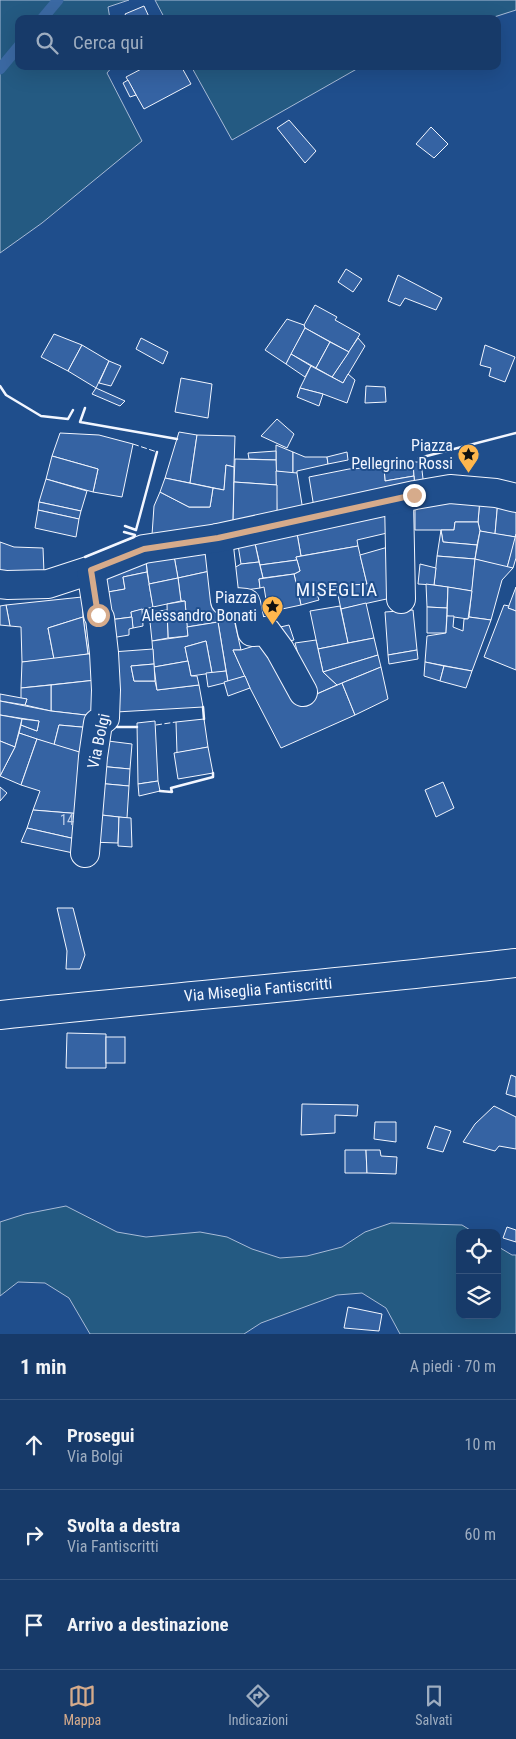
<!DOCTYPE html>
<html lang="it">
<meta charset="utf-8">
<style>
:root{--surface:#173a69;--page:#244571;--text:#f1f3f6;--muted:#9eadc0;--line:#36547d;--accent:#d6ab8b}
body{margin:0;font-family:"Roboto Condensed",sans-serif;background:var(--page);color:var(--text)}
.controls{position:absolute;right:15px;bottom:15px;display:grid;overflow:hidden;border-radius:10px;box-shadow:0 5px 20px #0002}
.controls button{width:45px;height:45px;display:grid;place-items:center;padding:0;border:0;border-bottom:1px solid var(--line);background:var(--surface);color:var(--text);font:25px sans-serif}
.stop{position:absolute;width:15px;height:15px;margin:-11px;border:4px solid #d6ab8b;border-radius:50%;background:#fff}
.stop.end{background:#d6ab8b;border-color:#fff;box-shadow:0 1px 5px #0008}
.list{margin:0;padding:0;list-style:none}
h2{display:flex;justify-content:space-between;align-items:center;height:65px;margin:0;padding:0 20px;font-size:21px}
h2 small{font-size:16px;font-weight:400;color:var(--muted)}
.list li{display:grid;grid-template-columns:32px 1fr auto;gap:15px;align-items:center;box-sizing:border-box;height:90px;padding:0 20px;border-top:1px solid var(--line)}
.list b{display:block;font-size:19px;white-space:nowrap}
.list p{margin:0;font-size:16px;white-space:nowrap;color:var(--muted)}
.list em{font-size:16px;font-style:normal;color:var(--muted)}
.icon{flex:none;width:28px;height:28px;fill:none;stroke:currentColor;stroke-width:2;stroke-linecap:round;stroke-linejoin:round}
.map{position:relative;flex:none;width:516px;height:1334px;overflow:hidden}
.search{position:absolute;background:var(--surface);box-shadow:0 5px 20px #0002;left:15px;right:15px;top:15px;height:55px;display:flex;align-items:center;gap:12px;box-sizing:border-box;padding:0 18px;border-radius:10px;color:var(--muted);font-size:19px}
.sheet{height:335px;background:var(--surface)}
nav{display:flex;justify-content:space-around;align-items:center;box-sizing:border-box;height:70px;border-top:1px solid var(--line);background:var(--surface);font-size:14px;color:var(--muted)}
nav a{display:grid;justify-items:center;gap:2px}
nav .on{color:var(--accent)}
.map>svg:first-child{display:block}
</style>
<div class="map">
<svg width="516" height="1334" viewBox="0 0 516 1334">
<rect width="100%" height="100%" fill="#1f4e8c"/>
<g fill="#245a82" stroke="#a8bbd7">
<polygon points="0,0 129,0 108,7 110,19 19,19 19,66 113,66 107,73 142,141 42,223 0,253"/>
<polygon points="155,0 516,0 516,10 488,19 165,19"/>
<polygon points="191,66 362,66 232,140"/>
<polygon points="66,1206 117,1232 146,1237 200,1232 227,1237 252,1249 280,1258 307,1256 342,1247 365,1232 391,1223 462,1225 475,1233 460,1233 460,1315 497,1315 497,1246 512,1255 516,1255 516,1334 400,1334 386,1308 362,1293 337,1295 261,1323 244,1334 90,1334 69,1298 45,1283 18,1282 0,1296 0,1222 25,1214"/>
</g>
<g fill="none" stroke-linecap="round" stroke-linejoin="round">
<g stroke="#3b69a3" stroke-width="11">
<polyline points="42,19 58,0"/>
<polyline points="0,69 19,46"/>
</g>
</g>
<g fill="#3563a3" stroke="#f2f6ff">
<polygon points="144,6 150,19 127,19 125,14"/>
<polygon points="147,66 181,66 191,84 144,109 126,77"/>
<polygon points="128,80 136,95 130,97 123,83"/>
<polygon points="289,120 316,151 305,163 277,128"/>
<polygon points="431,127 448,144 434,158 416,144"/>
<polygon points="346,269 362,279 353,292 338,282"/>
<polygon points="398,275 442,298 436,310 405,298 400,306 388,301"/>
<polygon points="315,305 337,317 335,320 360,334 349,352 305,328 304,325"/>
<polygon points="287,319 304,325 305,328 286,364 265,350"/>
<polygon points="305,328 330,342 316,368 291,354"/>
<polygon points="54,334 82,345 68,371 41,357"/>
<polygon points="141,338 168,352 163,364 136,349"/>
<polygon points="358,338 365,346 343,383 332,377"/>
<polygon points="330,342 349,352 332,377 316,368"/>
<polygon points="82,345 109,361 96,388 68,371"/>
<polygon points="485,345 515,357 505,382 489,376 491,368 480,365"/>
<polygon points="291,354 311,366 305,377 286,364"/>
<polygon points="109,361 121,366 111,386 99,383"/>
<polygon points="311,366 343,383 348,374 355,380 347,403 323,394 300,388"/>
<polygon points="181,378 212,384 208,418 175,412"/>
<polygon points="366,386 385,387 386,402 365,403"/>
<polygon points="96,388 125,401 120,406 92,394"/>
<polygon points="300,388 323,394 319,406 297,397"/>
<polygon points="277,419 294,434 287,448 261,436"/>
<polygon points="179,432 197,435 190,483 165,478"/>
<polygon points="60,433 99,435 133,444 122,497 93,492 98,469 52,456"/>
<polygon points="197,435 235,436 234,467 226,465 224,490 190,483"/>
<polygon points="276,445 293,452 293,474 276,471"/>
<polygon points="276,451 276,460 249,459 248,453"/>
<polygon points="293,452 305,457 327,457 328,464 297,471 297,473 293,474"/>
<polygon points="347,452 348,460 328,464 327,457"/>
<polygon points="52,456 98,469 93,492 46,479"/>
<polygon points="235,459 276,460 277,485 234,482"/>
<polygon points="413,462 414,476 385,481 384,467"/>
<polygon points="413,462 421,462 424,487 415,490"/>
<polygon points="226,465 234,467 233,530 152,535 154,506 160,492 189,507 210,507 213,488 224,490"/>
<polygon points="384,467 385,481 414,476 415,490 315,514 309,477 349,469"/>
<polygon points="276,471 297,473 304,517 277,523"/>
<polygon points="165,478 213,488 210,507 189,507 160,492"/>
<polygon points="46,479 87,491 81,511 39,502"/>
<polygon points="234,482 277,485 277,523 233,524"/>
<polygon points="480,498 498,500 495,534 480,531 478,522"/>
<polygon points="480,498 478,522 455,522 454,530 415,530 415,502"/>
<polygon points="498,500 516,505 516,537 495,534"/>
<polygon points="39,502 81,511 79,519 38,510"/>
<polygon points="387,509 387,533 357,540 358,546 301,556 296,528"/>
<polygon points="38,510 79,519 76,537 35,528"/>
<polygon points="455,522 478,522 480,531 477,545 443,542 441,530 454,530"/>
<polygon points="296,528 301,556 296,557 297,560 260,565 254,539"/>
<polygon points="441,530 443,542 477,545 475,559 437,556"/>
<polygon points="480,531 516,537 507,568 475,559"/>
<polygon points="516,534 516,558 513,568 507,568"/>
<polygon points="254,539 259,562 241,564 238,545"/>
<polygon points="0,542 14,547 43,548 44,573 0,576"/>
<polygon points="358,546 367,584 336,586 316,591 319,600 301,605 294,574 300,571 296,557"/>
<polygon points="388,547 391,598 341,609 336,586 367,584 360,555"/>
<polygon points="207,550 210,571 178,578 174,556"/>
<polygon points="174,556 178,578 149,584 146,561"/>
<polygon points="437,556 475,559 472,591 434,585"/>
<polygon points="475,559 513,568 502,580 491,620 469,617"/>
<polygon points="297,560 300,571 294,574 263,578 260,565"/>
<polygon points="146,561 147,572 123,577 125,589 108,592 104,580"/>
<polygon points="259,562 263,578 259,579 260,588 238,591 234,568 241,564"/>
<polygon points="420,564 436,568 434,585 418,584"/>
<polygon points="210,571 218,622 187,627 185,601 181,601 178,578"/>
<polygon points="147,572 153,607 131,612 132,617 109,620 108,592 125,589 123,577"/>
<polygon points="294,574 301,605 268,612 264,587 260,588 259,579"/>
<polygon points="178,578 181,601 153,607 149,584"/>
<polygon points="426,584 448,587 447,608 427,607"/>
<polygon points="448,587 472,591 468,619 447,616"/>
<polygon points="516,587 516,611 508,608"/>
<polygon points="82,597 83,617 48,628 54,659 22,662 21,627 10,626 6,605"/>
<polygon points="185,601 188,636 168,638 167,604"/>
<polygon points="366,603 374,638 348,643 341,609"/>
<polygon points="6,605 10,626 0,625 0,606"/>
<polygon points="504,605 509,606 508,608 516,611 516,670 484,657"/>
<polygon points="340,606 348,643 318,649 310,611"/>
<polygon points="427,607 447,608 446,633 427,633"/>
<polygon points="142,609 143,626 133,628 131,612"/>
<polygon points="167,610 168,638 152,641 149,612"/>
<polygon points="413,610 417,650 388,655 385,612"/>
<polygon points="447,616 454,616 453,627 463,631 464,619 468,619 469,617 491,620 472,671 425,662 427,636 446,633"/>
<polygon points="83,617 91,617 95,654 88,654"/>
<polygon points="83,617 88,654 54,659 48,628"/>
<polygon points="132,617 133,628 129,629 129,635 111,638 109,620"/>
<polygon points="234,619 241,650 233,650 245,676 228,682 218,622"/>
<polygon points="218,622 226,671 212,673 206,641 185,647 188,661 154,667 152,641 188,636 187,627"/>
<polygon points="289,625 294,640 279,643 276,628"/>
<polygon points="374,638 378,655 323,672 318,649"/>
<polygon points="316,640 323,672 337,685 310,697 295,643"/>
<polygon points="206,641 212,673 191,676 185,647"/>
<polygon points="267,642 310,697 342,683 355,715 281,748 250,688 233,650 241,650"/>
<polygon points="153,649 154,664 131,666 134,681 155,681 157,690 199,685 203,707 116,712 112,652"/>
<polygon points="417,650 418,659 389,664 388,655"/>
<polygon points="88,654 95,654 96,680 21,688 22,662"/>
<polygon points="378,655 381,667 337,685 323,672"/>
<polygon points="188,661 191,676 197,676 199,685 157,690 154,667"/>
<polygon points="425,662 444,666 440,681 424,676"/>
<polygon points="154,664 155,681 134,681 131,666"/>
<polygon points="444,666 472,671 466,688 440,681"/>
<polygon points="381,667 388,699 355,715 342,683"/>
<polygon points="226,671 228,682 208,687 206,673"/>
<polygon points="245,676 250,688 228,696 224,682"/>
<polygon points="96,680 94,716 51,711 51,685"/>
<polygon points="51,685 51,711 25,705 27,699 21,699 21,688"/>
<polygon points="0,694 27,699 25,705 0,701"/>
<polygon points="0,701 51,711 94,716 92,728 59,725 54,745 19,733 21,725 37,731 39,721 0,715"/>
<polygon points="0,715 22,719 15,747 0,741"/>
<polygon points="22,719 39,721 37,731 21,725"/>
<polygon points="204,719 208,747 177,753 176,722"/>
<polygon points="155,721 158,781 138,784 137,723"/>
<polygon points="59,725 92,728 86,754 54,745"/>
<polygon points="19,733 37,739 21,785 0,776 15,747"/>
<polygon points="37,739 86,754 82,814 33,810 40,791 21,785"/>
<polygon points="100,740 132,744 130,769 98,766"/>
<polygon points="0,741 15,747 0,776"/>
<polygon points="208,747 213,773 178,779 174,753"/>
<polygon points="98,766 130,769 129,786 96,783"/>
<polygon points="158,781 160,791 139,796 138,784"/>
<polygon points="443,782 454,808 436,817 425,790"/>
<polygon points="96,783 129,786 127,818 93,814"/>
<polygon points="0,787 7,793 0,801"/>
<polygon points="33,810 82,814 80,840 27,828"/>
<polygon points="93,814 119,817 118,843 90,842"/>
<polygon points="119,817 131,818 132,847 118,846"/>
<polygon points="27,828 80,840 78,854 21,842"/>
<polygon points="57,908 73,908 85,955 80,969 66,969 67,951"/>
<polygon points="67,1033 106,1034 106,1068 66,1068"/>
<rect x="106" y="1037" width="19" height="26"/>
<polygon points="511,1075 516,1077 516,1097 506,1094"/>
<polygon points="302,1104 358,1105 357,1116 335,1115 335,1133 301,1135"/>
<polygon points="494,1106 516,1117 516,1149 499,1146 495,1151 463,1142 475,1124"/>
<polygon points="375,1122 396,1122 396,1142 374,1139"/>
<polygon points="435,1126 451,1131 443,1152 427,1148"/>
<polygon points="345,1150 366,1150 367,1173 345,1173"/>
<polygon points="366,1150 380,1150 381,1156 397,1157 396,1174 367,1173"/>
<polygon points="507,1227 516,1230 516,1242 503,1238"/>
<polygon points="348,1307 382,1314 379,1331 344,1328"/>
</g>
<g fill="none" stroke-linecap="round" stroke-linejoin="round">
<defs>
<g id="minor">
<polyline points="399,500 401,599"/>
<polyline points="218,538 225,601 246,603 252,632 266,631 280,650 303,692"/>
<polyline points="0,584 7,585 48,584 91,570 144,549 218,538 415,495 450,489 496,493 516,498"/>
<polyline points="85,853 93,757 98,723 105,718 106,690 104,653 100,618 98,615 91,570"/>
<path d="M0,1015C172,997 344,983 516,963"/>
</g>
</defs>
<use href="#minor" stroke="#f2f6ff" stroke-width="30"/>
<use href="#minor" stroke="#1f4e8c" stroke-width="28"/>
<g stroke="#f2f6ff" stroke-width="1" stroke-dasharray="6 2.5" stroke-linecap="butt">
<polyline points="133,444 157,452"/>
<polyline points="156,725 176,722"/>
</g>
<g stroke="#f2f6ff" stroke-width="2.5">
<polyline points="0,386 6,395 41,416 68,419 73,410"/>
<polyline points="85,408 80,422 177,439"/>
<polyline points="419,458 516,433"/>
<polyline points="125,526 136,530 157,452"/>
<polyline points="85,557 134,537 135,535 124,532"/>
<polyline points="203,707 204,719"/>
<polyline points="117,727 137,727"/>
<polyline points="160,791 172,792 171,788 213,777 213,773"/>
</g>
</g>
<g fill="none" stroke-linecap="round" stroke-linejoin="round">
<polyline stroke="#d6ab8b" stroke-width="6" points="98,615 91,570 144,549 218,538 414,495"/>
</g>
<defs>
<symbol id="sight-pin" viewBox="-11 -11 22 30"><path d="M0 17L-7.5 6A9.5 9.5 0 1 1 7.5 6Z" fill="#ffb74d" stroke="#1f4e8c"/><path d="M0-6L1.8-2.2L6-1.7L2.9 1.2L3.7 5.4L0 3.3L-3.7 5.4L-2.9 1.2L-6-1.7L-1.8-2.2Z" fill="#111"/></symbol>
</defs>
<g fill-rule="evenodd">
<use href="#sight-pin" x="456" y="442" width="25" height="34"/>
<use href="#sight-pin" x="260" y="594" width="25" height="34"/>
</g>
<g text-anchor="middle" stroke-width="4" stroke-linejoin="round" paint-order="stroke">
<g font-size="14" fill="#c3d1e8">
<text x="67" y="825">14</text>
</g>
<g font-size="16" fill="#f2f6ff" stroke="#1f4e8c" text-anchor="end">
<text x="453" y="451">Piazza<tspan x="453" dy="18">Pellegrino Rossi</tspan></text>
<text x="257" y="603">Piazza<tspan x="257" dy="18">Alessandro Bonati</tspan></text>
</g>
<g font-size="16" fill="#f2f6ff" stroke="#1f4e8c">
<text transform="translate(98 741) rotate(-78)" y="6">Via Bolgi</text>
<text transform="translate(258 989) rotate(-5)" y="6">Via Miseglia Fantiscritti</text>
</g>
<g font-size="19" letter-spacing="1" fill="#f2f6ff" stroke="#1f4e8c">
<text x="337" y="596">MISEGLIA</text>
</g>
</g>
</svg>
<div class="controls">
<button><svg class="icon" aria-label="locate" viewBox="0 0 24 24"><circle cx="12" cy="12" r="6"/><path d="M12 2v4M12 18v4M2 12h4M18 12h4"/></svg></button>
<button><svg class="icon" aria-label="layers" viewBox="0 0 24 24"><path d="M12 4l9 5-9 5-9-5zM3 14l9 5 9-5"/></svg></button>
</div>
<div class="stop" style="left:98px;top:615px"></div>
<div class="stop end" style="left:414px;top:495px"></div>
<div class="search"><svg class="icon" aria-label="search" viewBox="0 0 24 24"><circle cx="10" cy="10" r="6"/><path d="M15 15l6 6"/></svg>Cerca qui</div>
</div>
<section class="sheet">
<h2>1 min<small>A piedi · 70 m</small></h2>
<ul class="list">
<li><svg class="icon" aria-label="ahead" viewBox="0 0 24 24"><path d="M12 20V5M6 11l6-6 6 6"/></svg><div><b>Prosegui</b><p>Via Bolgi</p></div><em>10 m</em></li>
<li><svg class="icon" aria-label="right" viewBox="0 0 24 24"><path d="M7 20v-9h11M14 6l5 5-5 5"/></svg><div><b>Svolta a destra</b><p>Via Fantiscritti</p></div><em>60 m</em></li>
<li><svg class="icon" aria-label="arrive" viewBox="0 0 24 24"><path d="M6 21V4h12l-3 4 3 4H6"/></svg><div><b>Arrivo a destinazione</b></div></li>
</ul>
</section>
<nav>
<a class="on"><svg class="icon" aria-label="map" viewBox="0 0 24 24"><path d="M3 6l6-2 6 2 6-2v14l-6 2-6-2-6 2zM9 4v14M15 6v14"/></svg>Mappa</a>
<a><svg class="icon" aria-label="directions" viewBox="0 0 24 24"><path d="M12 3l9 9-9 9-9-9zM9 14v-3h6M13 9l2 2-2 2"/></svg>Indicazioni</a>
<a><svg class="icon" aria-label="saved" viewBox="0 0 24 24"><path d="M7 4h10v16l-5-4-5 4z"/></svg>Salvati</a>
</nav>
